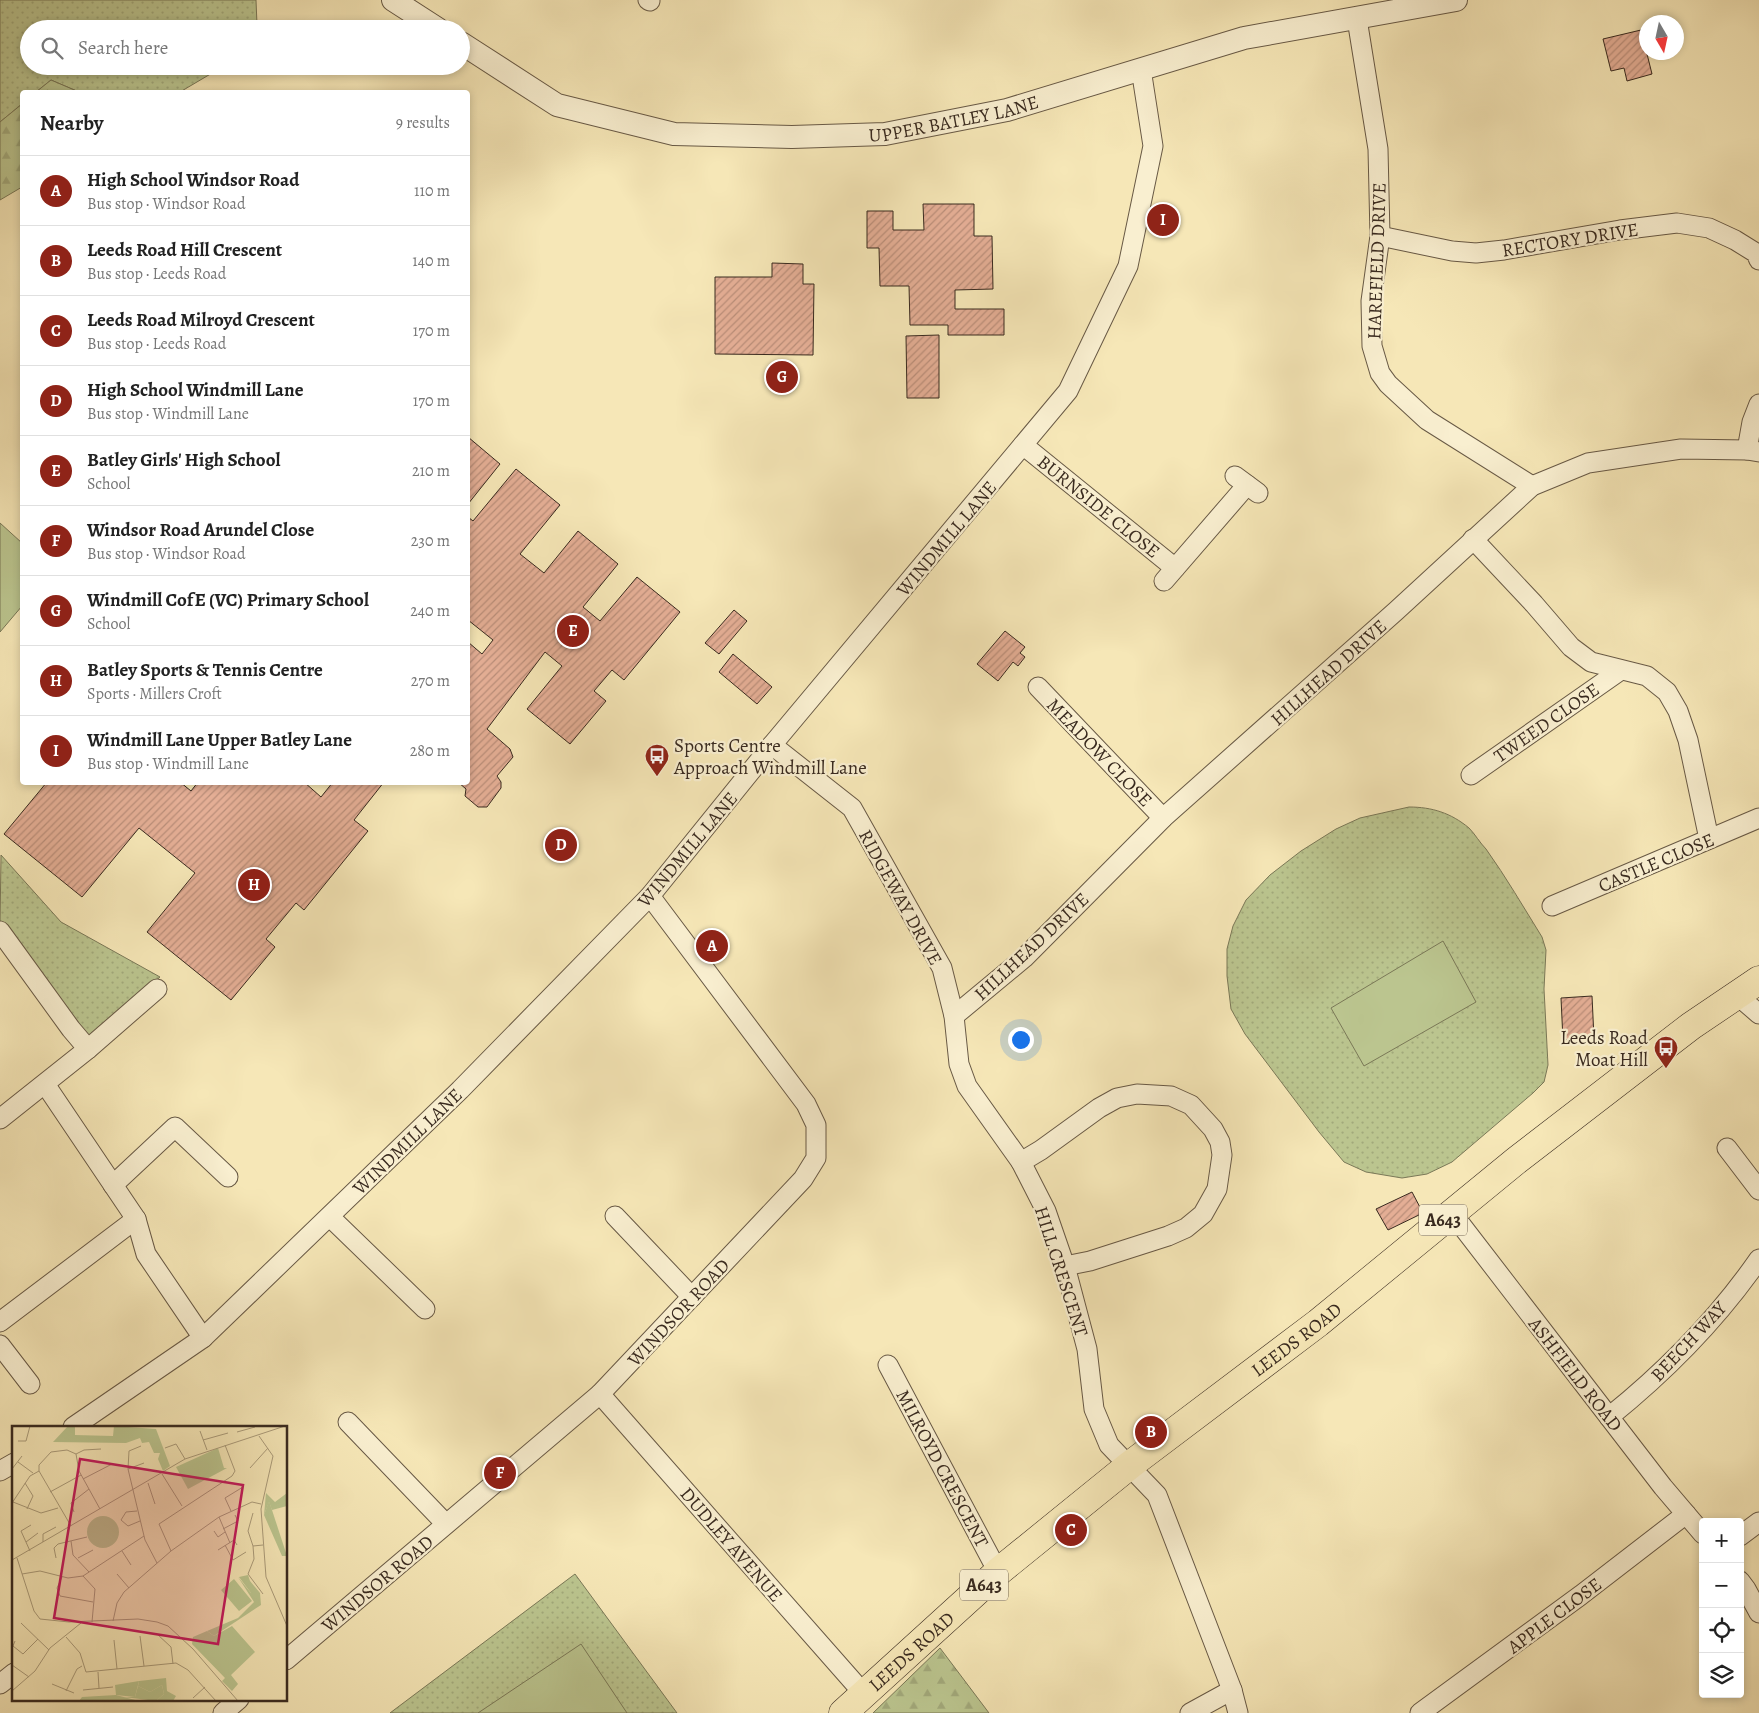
<!DOCTYPE html>
<meta charset="utf-8">
<style>
:root{--surface:#fff;--page:#f6f6f6;--text:#222;--muted:#767676;--line:#e0e0e0;--accent:#8f2418}
body{margin:0;font-family:Alegreya,serif;background:var(--page);color:var(--text)}
.controls{position:absolute;right:15px;bottom:15px;display:grid;overflow:hidden;border-radius:5px;box-shadow:0 2px 8px #0003}
.controls button{width:45px;height:45px;display:grid;place-items:center;padding:0;border:0;border-bottom:1px solid var(--line);background:var(--surface);color:var(--text);font:25px sans-serif}
.compass{position:absolute;left:1639px;top:15px;width:45px;height:45px;border-radius:50%;background:var(--surface);box-shadow:0 2px 8px #0003;rotate:171deg}
.you{position:absolute;left:1020px;top:1039px;width:18px;height:18px;margin:-12px;border:4px solid #fff;border-radius:50%;background:#1a73e8;box-shadow:0 0 0 8px #1a73e833}
.badge{display:grid;place-items:center;width:32px;height:32px;border-radius:50%;background:var(--accent);color:#fff;font-size:16px;font-weight:700}
.pin{position:absolute;translate:-50% -50%;border:2px solid #fff;box-shadow:0 1px 5px #0006}
.list{margin:0;padding:0;list-style:none}
h2{display:flex;justify-content:space-between;align-items:center;height:65px;margin:0;padding:0 20px;font-size:21px}
h2 small{font-size:16px;font-weight:400;color:var(--muted)}
.list li{display:grid;grid-template-columns:32px 1fr auto;gap:15px;align-items:center;box-sizing:border-box;height:70px;padding:0 20px;border-top:1px solid var(--line)}
.list b{display:block;font-size:19px;white-space:nowrap}
.list p{margin:0;font-size:16px;white-space:nowrap;color:var(--muted)}
.list em{font-size:16px;font-style:normal;color:var(--muted)}
.icon{flex:none;width:28px;height:28px;fill:none;stroke:currentColor;stroke-width:2;stroke-linecap:round;stroke-linejoin:round}
.map{position:relative;flex:none;width:1759px;height:1713px;overflow:hidden}
.search{position:absolute;background:var(--surface);box-shadow:0 2px 8px #0003;left:20px;top:20px;width:450px;height:55px;display:flex;align-items:center;gap:12px;box-sizing:border-box;padding:0 18px;border-radius:28px;color:var(--muted);font-size:19px}
.panel{position:absolute;background:var(--surface);box-shadow:0 2px 8px #0003;left:20px;top:90px;width:450px;height:695px;border-radius:5px}
.map>svg:first-child{display:block}
</style>
<div class="map">
<svg width="1759" height="1713" viewBox="0 0 1759 1713">
<defs>
<pattern id="grass-dots" width="8" height="8" patternUnits="userSpaceOnUse" patternTransform="scale(1.25)"><rect width="8" height="8" fill="#bbc58f"/><path d="M2 2h.1M6 6h.1" fill="none" stroke="#a2a97b" stroke-width="1.8" stroke-linecap="round"/></pattern>
<pattern id="forest-firs" width="22" height="20" patternUnits="userSpaceOnUse" patternTransform="scale(1.25)"><rect width="22" height="20" fill="#bbc58f"/><path d="M5 1l3.5 6h-7zM16 11l3.5 6h-7z" fill="#a2a97b"/></pattern>
<pattern id="building-hatch" width="6" height="6" patternUnits="userSpaceOnUse" patternTransform="scale(1.25)"><rect width="6" height="6" fill="#e4ae95"/><path d="M-1 1l2-2M0 6l6-6M5 7l2-2" fill="none" stroke="#ba8e79"/></pattern>
</defs>
<rect width="100%" height="100%" fill="#f6e7b7"/>
<filter id="stains"><feTurbulence type="fractalNoise" baseFrequency=".004" numOctaves="4"/><feColorMatrix values="0 0 0 0 .2 0 0 0 0 .09 0 0 0 0 .02 0 0 0 .5 -.17"/></filter>
<radialGradient id="worn" r=".72"><stop offset=".6" stop-color="#630" stop-opacity="0"/><stop offset="1" stop-color="#630" stop-opacity=".3"/></radialGradient>
<g fill="url(#grass-dots)" stroke="#7a7857">
<polygon points="0,0 256,0 257,25 263,29 29,29 29,66 224,66 180,92 79,92 51,80 36,92 22,92 22,104 0,122"/>
<path d="M1409,807C1432,807 1451,813 1469,828C1475,834 1480,843 1486,849C1506,877 1524,908 1542,937L1546,950L1544,989L1548,1065L1544,1082L1533,1093L1452,1162L1427,1174L1402,1178L1366,1172L1344,1162L1319,1132L1245,1034L1231,1009L1227,976V949L1233,926L1246,900L1270,875L1301,851L1336,829L1360,818Z"/>
<polygon points="1,855 61,922 160,977 90,1039 0,926"/>
<polygon points="575,1574 677,1713 390,1713"/>
</g>
<g fill="url(#forest-firs)" stroke="#7a7857">
<polygon points="51,80 79,92 36,92"/>
<polygon points="22,104 22,187 0,200 0,122"/>
<polygon points="940,1648 989,1713 873,1713"/>
</g>
<g fill="#bbc58f" stroke="#7a7857">
<polygon points="0,523 22,543 22,606 0,632"/>
<polygon points="1443,941 1476,1002 1364,1066 1331,1008"/>
<polygon points="581,1644 627,1713 478,1713"/>
</g>
<g fill="url(#building-hatch)" stroke="#392a1f">
<polygon points="1641,30 1652,74 1627,81 1624,68 1611,71 1603,39"/>
<polygon points="923,204 974,204 974,236 992,236 993,289 955,290 955,309 1004,309 1004,335 948,335 948,325 910,325 909,286 880,286 879,248 867,248 867,211 893,211 893,230 924,230"/>
<polygon points="772,263 803,264 803,284 814,284 813,355 715,354 715,277 772,277"/>
<polygon points="939,335 939,398 907,398 906,336"/>
<polygon points="468,437 500,464 468,504"/>
<polygon points="516,469 560,505 520,554 544,573 578,531 618,564 583,607 600,621 637,577 680,612 624,680 612,670 594,691 606,701 570,744 527,709 562,666 545,652 487,729 510,749 513,757 497,776 501,782 501,788 487,807 478,807 465,796 466,789 458,782 468,782 468,642 482,654 493,640 468,620 468,517 473,521"/>
<polygon points="734,610 747,621 719,654 705,643"/>
<polygon points="1005,631 1025,647 1020,653 1025,657 1018,666 1013,662 998,681 977,664"/>
<polygon points="733,654 772,687 757,704 719,672"/>
<polygon points="47,782 180,782 191,791 198,782 304,782 321,797 333,782 384,782 354,820 368,831 304,910 296,903 266,939 275,947 231,1000 147,932 195,873 139,828 82,897 4,834"/>
<polygon points="1592,996 1594,1038 1563,1040 1561,998"/>
<polygon points="1412,1192 1423,1213 1388,1230 1376,1209"/>
</g>
<g fill="none" stroke-linecap="round" stroke-linejoin="round">
<defs>
<g id="minor">
<polyline points="648,0 650,1"/>
<polyline points="1357,19 1378,149 1380,236 1371,301 1372,346 1380,373 1388,384 1427,420 1532,486"/>
<polyline points="1380,236 1452,251 1476,253 1504,250 1620,230 1677,223 1709,228 1735,240 1756,253 1759,260"/>
<polyline points="1023,445 1175,568"/>
<polyline points="1747,450 1752,422 1759,404"/>
<polyline points="1235,476 1258,493"/>
<polyline points="1473,539 1534,604 1571,647 1591,662 1647,676 1667,692 1678,711 1688,740 1709,839"/>
<polyline points="1164,581 1247,485"/>
<polyline points="1038,687 1163,818"/>
<polyline points="772,745 852,808 942,968 954,1016 959,1064 967,1086 1021,1162 1046,1211 1065,1266 1087,1349 1094,1409 1109,1445 1157,1495 1232,1690 1238,1713"/>
<polyline points="1471,775 1621,670"/>
<polyline points="1552,906 1759,818"/>
<polyline points="0,931 71,1029 88,1049"/>
<polyline points="1737,995 1759,1014"/>
<polyline points="954,1016 1024,958 1163,818 1396,611 1532,486 1588,463 1681,449 1747,450 1759,452"/>
<polyline points="45,1084 136,1219 146,1254 203,1338"/>
<polyline points="0,1119 88,1049 157,989"/>
<polyline points="1727,1148 1759,1190"/>
<polyline points="1021,1162 1041,1150 1099,1108 1117,1098 1137,1094 1171,1096 1191,1105 1213,1129 1220,1142 1222,1155 1217,1189 1203,1214 1186,1228 1168,1236 1090,1261 1065,1266"/>
<polyline points="113,1185 175,1127 228,1177"/>
<polyline points="1452,1213 1663,1487 1703,1534"/>
<polyline points="615,1216 692,1297"/>
<polyline points="330,1217 425,1309"/>
<polyline points="0,1322 136,1219"/>
<polyline points="0,1345 30,1384"/>
<polyline points="888,1365 998,1572"/>
<polyline points="600,1394 864,1694"/>
<path d="M1609,1417C1665,1372 1718,1318 1759,1259"/>
<polyline points="348,1422 446,1524"/>
<polyline points="73,1427 203,1338 460,1090 650,896 772,745 1068,391 1128,266 1153,146 1141,69"/>
<polyline points="0,1471 14,1463"/>
<polyline points="1740,1536 1759,1522"/>
<polyline points="1740,1581 1746,1589 1759,1613"/>
<polyline points="286,1660 600,1394 803,1179 816,1158 816,1125 806,1104 650,896"/>
<polyline points="0,1684 14,1673"/>
<polyline points="223,1713 239,1699"/>
<polyline points="1190,1713 1232,1690"/>
<polyline points="1420,1713 1581,1595 1686,1514"/>
</g>
<g id="tertiary">
<polyline points="393,0 438,29"/>
<path id="s1" d="M461,43L557,105L674,134L792,137L885,134L1007,110L1244,38L1456,0"/>
</g>
<g id="primary">
<path id="s2" d="M843,1713L998,1572L1130,1465L1318,1323L1517,1160L1691,1026L1759,980"/>
</g>
</defs>
<use href="#minor" stroke="#685945" stroke-width="21"/>
<use href="#tertiary" stroke="#685945" stroke-width="24"/>
<use href="#primary" stroke="#392a1f" stroke-width="29"/>
<use href="#minor" stroke="#f9efd0" stroke-width="19"/>
<use href="#tertiary" stroke="#f9efd0" stroke-width="22"/>
<use href="#primary" stroke="#f6e7b7" stroke-width="28"/>
</g>
<defs>
<symbol id="bus-pin" viewBox="-11 -11 22 30"><path d="M0 17L-7.5 6A9.5 9.5 0 1 1 7.5 6Z" fill="#8f2418" stroke="#f9efd0"/><path d="M-5-6H5V4H4V6H2V4H-2V6H-4V4H-5ZM-3.5-4V0h7V-4ZM-3.5 1.2v1.5H-2V1.2ZM2 1.2v1.5H3.5V1.2Z" fill="#fff"/></symbol>
</defs>
<g fill-rule="evenodd">
<use href="#bus-pin" x="643" y="742" width="28" height="38"/>
<use href="#bus-pin" x="1652" y="1034" width="28" height="38"/>
</g>
<g text-anchor="middle" stroke-width="4.5" stroke-linejoin="round" paint-order="stroke">
<g fill="#f9efd0" stroke="#736554" stroke-width="1">
<rect x="1419" y="1204.5" width="48" height="31" rx="4"/>
<rect x="960" y="1569.5" width="48" height="31" rx="4"/>
</g>
<g font-size="18" font-weight="bold" fill="#392a1f">
<text x="1443" y="1226">A643</text>
<text x="984" y="1591">A643</text>
</g>
<g font-size="19" fill="#392a1f" stroke="#f9efd0">
<text dy="7" stroke="none"><textPath href="#s1" startOffset="516">UPPER BATLEY LANE</textPath></text>
<text transform="translate(1570 239) rotate(-9)" y="7">RECTORY DRIVE</text>
<text transform="translate(1376 261) rotate(-88)" y="7">HAREFIELD DRIVE</text>
<text transform="translate(1099 506) rotate(39)" y="7">BURNSIDE CLOSE</text>
<text transform="translate(946 538) rotate(-50)" y="7">WINDMILL LANE</text>
<text transform="translate(1328 672) rotate(-42)" y="7">HILLHEAD DRIVE</text>
<text transform="translate(1546 722) rotate(-35)" y="7">TWEED CLOSE</text>
<text transform="translate(1100 752) rotate(46)" y="7">MEADOW CLOSE</text>
<text transform="translate(687 849) rotate(-50)" y="7">WINDMILL LANE</text>
<text transform="translate(1656 862) rotate(-23)" y="7">CASTLE CLOSE</text>
<text transform="translate(901 897) rotate(61)" y="7">RIDGEWAY DRIVE</text>
<text transform="translate(1031 946) rotate(-43)" y="7">HILLHEAD DRIVE</text>
<text transform="translate(407 1141) rotate(-44)" y="7">WINDMILL LANE</text>
<text transform="translate(1062 1271) rotate(72)" y="7">HILL CRESCENT</text>
<text transform="translate(678 1312) rotate(-47)" y="7">WINDSOR ROAD</text>
<text dy="7" stroke="none"><textPath href="#s2" startOffset="588">LEEDS ROAD</textPath></text>
<text transform="translate(1688 1341) rotate(-47)" y="7">BEECH WAY</text>
<text transform="translate(1576 1374) rotate(52)" y="7">ASHFIELD ROAD</text>
<text transform="translate(943 1468) rotate(62)" y="7">MILROYD CRESCENT</text>
<text transform="translate(732 1544) rotate(49)" y="7">DUDLEY AVENUE</text>
<text transform="translate(377 1583) rotate(-40)" y="7">WINDSOR ROAD</text>
<text transform="translate(1554 1615) rotate(-37)" y="7">APPLE CLOSE</text>
<text dy="7" stroke="none"><textPath href="#s2" startOffset="92">LEEDS ROAD</textPath></text>
</g>
<g font-size="19" fill="#392a1f" stroke="#f9efd0" text-anchor="start">
<text x="674" y="752">Sports Centre<tspan x="674" dy="22">Approach Windmill Lane</tspan></text>
<text x="1648" y="1044" text-anchor="end">Leeds Road<tspan x="1648" dy="22">Moat Hill</tspan></text>
</g>
</g>
<g transform="translate(12 1426)">
<rect width="275" height="275" fill="#f6e7b7"/>
<path d="M56,0H63V9L101,10L102,0L144,3L158,40L151,45L146,33L148,27H142L137,16L130,17L128,12L114,17L41,16ZM206,22L212,42H215L176,63L164,41ZM254,67L263,76L275,67V80L260,84L257,76L252,89ZM75 106a16 16 0 1 1 32 0a16 16 0 1 1-32 0ZM236,149L238,155L248,167H239L227,151ZM220,200L243,226L219,249L226,258L220,265L210,255L213,252L180,218L181,211L195,205L202,210ZM150,259L152,268L144,275L112,271H123L126,260L138,266Z" fill="#bbc58f"/>
<path d="M257,75L260,84L275,130H270L252,89ZM226,151L239,167H248L249,179L202,210L195,205L226,192L242,176ZM154,252L155,265L164,270L161,275H144L152,268L150,259L138,266L126,260L127,255ZM104,269L127,275H67L70,271Z" fill="#bbc58f"/>
<path d="M192,30L200,46L176,57L169,41ZM222,153L240,175L227,185L209,164ZM127,255L123,271L104,269L103,259Z" fill="#bbc58f"/>
<path fill="none" stroke="#aa9b7a" stroke-width="1" d="M188,5L195,24M225,6L243,1M247,10L261,30L249,83L254,151L275,200M191,14L216,7M6,15H14L18,0M129,20L117,25L116,43L133,114L145,137M153,22L164,18L173,33M64,28L72,24L89,23M6,36L21,47M238,42L256,22M0,43L10,30M116,43L132,37M150,48L170,80M71,53L100,38M13,57L21,70L15,83M136,57L143,78M38,66L69,49M1,76L29,87L46,82M0,77L18,50L27,45M125,85L114,86L109,94L116,100L128,95M219,85L213,72L231,61M62,86L59,77L77,63M241,87L236,105L241,120M207,91L218,117M59,100L27,45V39L39,26L55,24L64,28L67,45L88,83M211,103L226,95L223,89M202,105L206,111L213,106M59,115L61,129L77,146M14,116L26,107M31,116V108L44,101M213,119L221,134L234,126M206,124L222,114L225,119M18,125L9,105L19,99M110,125L119,139M159,125L147,98L220,50L223,45L213,19M5,132L22,185L28,193L57,196L126,193L145,196L156,200L181,223L226,275M44,132L42,122L46,118L75,111M66,132L81,124M0,134L173,33L273,0M10,148L28,145L56,152L71,150L132,110M105,148L117,162M71,150L83,163L80,196M50,151L45,162L48,170L81,176M251,168L236,148L242,133L241,120L251,119M101,195L105,177L112,166L159,125L207,91L240,76L249,78M9,197L37,224M145,208L159,221L161,238M128,210L132,240M54,211L68,227L74,246L164,237L176,244L204,275M102,214L105,243M3,215L1,220L11,228L26,213M0,239L17,251M86,246L87,262M40,258L62,267M71,264L101,261M0,265L23,245L38,222L69,197M54,265L65,243L70,240M181,272L193,261"/>
<path fill="#c2185b" fill-opacity="0.15" stroke="#c2185b" stroke-width="2.5" d="M68,33L231,59L206,218L42,192Z"/>
<rect width="275" height="275" fill="none" stroke="#392a1f" stroke-width="2.5"/>
</g>
<rect width="100%" height="100%" filter="url(#stains)"/>
<rect width="100%" height="100%" fill="url(#worn)"/>
</svg>
<div class="controls">
<button>+</button>
<button>−</button>
<button><svg class="icon" aria-label="locate" viewBox="0 0 24 24"><circle cx="12" cy="12" r="6"/><path d="M12 2v4M12 18v4M2 12h4M18 12h4"/></svg></button>
<button><svg class="icon" aria-label="layers" viewBox="0 0 24 24"><path d="M12 4l9 5-9 5-9-5zM3 14l9 5 9-5"/></svg></button>
</div>
<svg class="compass" viewBox="-18 -18 36 36"><path d="M0-13l5 13h-10z" fill="#e53935"/><path d="M0 13l5-13h-10z" fill="#767676"/></svg>
<div class="you"></div>
<div class="pin badge" style="left:712px;top:946px">A</div>
<div class="pin badge" style="left:1151px;top:1432px">B</div>
<div class="pin badge" style="left:1071px;top:1530px">C</div>
<div class="pin badge" style="left:561px;top:845px">D</div>
<div class="pin badge" style="left:573px;top:631px">E</div>
<div class="pin badge" style="left:500px;top:1473px">F</div>
<div class="pin badge" style="left:782px;top:377px">G</div>
<div class="pin badge" style="left:254px;top:885px">H</div>
<div class="pin badge" style="left:1163px;top:220px">I</div>
<div class="search"><svg class="icon" aria-label="search" viewBox="0 0 24 24"><circle cx="10" cy="10" r="6"/><path d="M15 15l6 6"/></svg>Search here</div>
<section class="panel">
<h2>Nearby<small>9 results</small></h2>
<ul class="list">
<li><span class="badge">A</span><div><b>High School Windsor Road</b><p>Bus stop · Windsor Road</p></div><em>110 m</em></li>
<li><span class="badge">B</span><div><b>Leeds Road Hill Crescent</b><p>Bus stop · Leeds Road</p></div><em>140 m</em></li>
<li><span class="badge">C</span><div><b>Leeds Road Milroyd Crescent</b><p>Bus stop · Leeds Road</p></div><em>170 m</em></li>
<li><span class="badge">D</span><div><b>High School Windmill Lane</b><p>Bus stop · Windmill Lane</p></div><em>170 m</em></li>
<li><span class="badge">E</span><div><b>Batley Girls' High School</b><p>School</p></div><em>210 m</em></li>
<li><span class="badge">F</span><div><b>Windsor Road Arundel Close</b><p>Bus stop · Windsor Road</p></div><em>230 m</em></li>
<li><span class="badge">G</span><div><b>Windmill CofE (VC) Primary School</b><p>School</p></div><em>240 m</em></li>
<li><span class="badge">H</span><div><b>Batley Sports &amp; Tennis Centre</b><p>Sports · Millers Croft</p></div><em>270 m</em></li>
<li><span class="badge">I</span><div><b>Windmill Lane Upper Batley Lane</b><p>Bus stop · Windmill Lane</p></div><em>280 m</em></li>
</ul>
</section>
</div>
